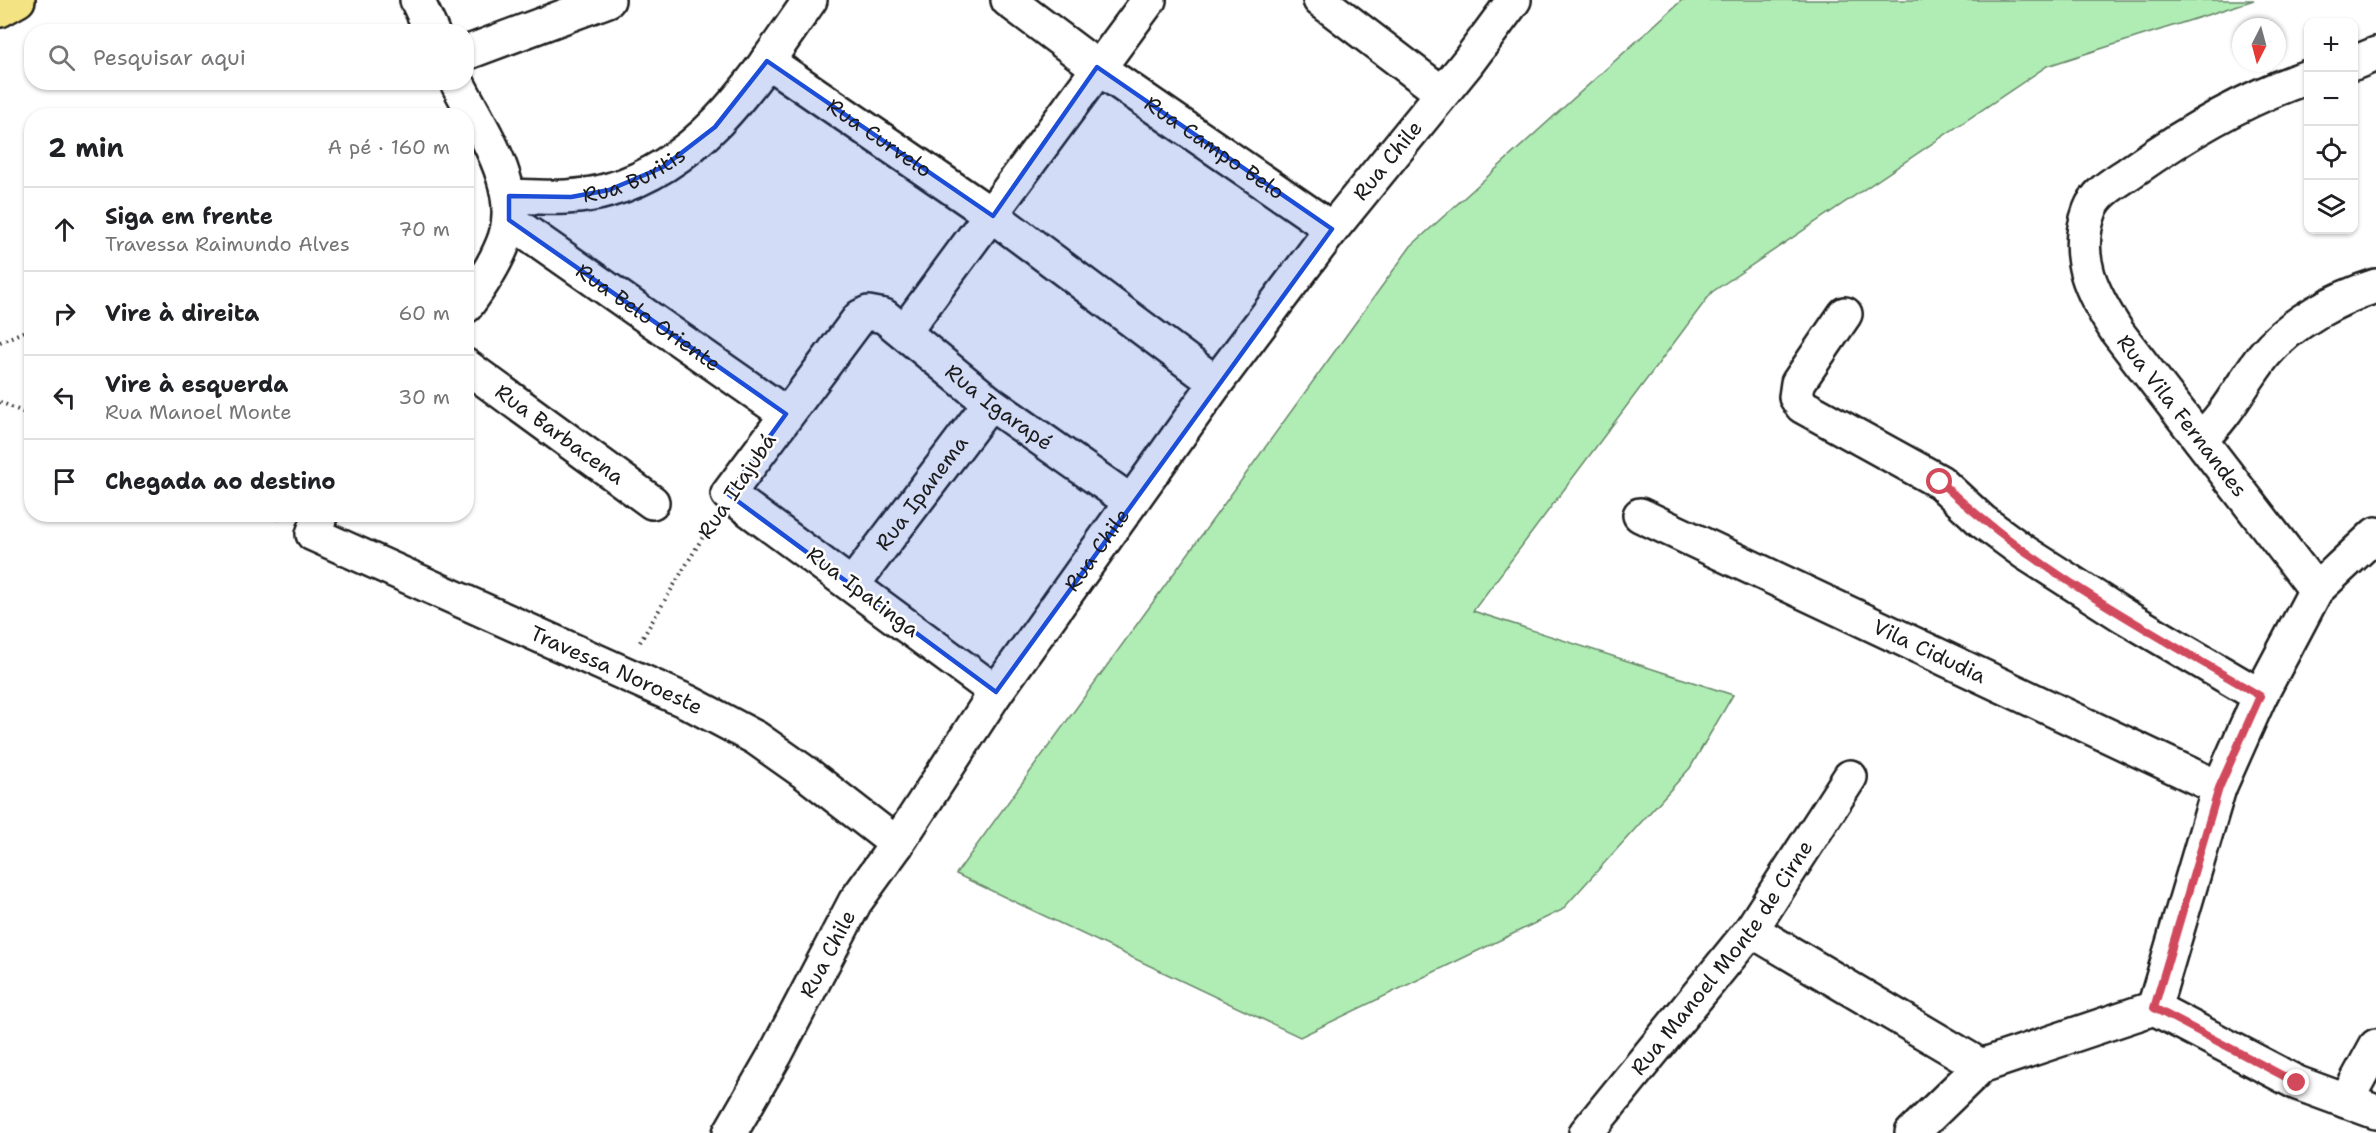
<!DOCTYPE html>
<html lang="pt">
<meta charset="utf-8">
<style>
:root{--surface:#fff;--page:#f6f6f6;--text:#202124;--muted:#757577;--line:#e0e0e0}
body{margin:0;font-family:"Shantell Sans",sans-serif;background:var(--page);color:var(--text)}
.controls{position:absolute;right:18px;top:18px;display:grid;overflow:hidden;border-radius:12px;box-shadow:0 2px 4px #0004}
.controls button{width:54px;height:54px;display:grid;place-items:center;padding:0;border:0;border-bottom:2px solid var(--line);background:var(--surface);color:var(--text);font:30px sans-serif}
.compass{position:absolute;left:2232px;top:18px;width:54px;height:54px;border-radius:50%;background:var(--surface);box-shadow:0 2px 4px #0004;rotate:186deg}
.stop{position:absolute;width:18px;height:18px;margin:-14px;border:4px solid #d1495b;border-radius:50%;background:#fff}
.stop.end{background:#d1495b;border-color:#fff;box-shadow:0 2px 6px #0008}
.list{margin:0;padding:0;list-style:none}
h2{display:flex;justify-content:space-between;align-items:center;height:78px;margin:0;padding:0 24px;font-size:26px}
h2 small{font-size:20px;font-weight:400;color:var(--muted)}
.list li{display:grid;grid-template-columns:39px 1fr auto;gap:18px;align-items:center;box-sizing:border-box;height:84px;padding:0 24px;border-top:2px solid var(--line)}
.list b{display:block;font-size:22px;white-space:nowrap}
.list p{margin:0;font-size:20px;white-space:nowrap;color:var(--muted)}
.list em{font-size:20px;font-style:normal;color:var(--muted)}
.icon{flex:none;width:33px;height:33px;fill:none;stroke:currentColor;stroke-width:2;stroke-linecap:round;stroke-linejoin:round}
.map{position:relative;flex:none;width:2376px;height:1133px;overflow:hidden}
.search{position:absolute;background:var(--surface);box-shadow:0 2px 4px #0004;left:24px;top:24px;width:450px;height:66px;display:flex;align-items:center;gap:15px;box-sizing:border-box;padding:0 21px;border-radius:24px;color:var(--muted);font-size:22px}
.panel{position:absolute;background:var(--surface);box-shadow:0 2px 4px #0004;left:24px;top:108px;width:450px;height:414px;border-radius:24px}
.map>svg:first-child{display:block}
</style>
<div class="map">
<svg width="2376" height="1133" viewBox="0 0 2376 1133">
<rect width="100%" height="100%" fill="#fff"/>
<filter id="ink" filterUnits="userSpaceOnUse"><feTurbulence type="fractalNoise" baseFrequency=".0167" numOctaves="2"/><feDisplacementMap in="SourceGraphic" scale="12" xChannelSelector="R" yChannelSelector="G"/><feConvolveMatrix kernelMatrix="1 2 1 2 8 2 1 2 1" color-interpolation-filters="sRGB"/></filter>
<g filter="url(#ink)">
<polygon fill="#b0edb4" stroke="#668468" stroke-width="1.5" points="1682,0 2254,0 2047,66 1712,292 1473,611 1733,695 1690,768 1562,910 1300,1037 956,874 1411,246"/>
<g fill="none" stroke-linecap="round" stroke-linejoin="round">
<defs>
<g id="minor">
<polyline points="417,0 432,32"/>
<path id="s1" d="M1008,0L1097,67L1332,229"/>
<polyline points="1320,0 1442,93"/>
<polyline points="466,53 608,0"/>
<path id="s2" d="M767,61L993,216L1216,383"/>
<polyline points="2354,63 2376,54"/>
<path id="s3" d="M2308,77C2245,98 2186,133 2132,171C2117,182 2097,191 2090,210C2072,257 2093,295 2118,333L2316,590"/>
<path d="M457,82C481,130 527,191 502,246C493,268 480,287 466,306"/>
<path id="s4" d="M509,196C542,197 577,200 609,190C704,163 757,76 810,0"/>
<path id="s5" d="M509,220L786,414"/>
<polyline points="1845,314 1798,383 1796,397 1802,406 1940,482 1982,521 2024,552 2124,616 2260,696"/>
<polyline points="904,332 1149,0"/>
<path id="s6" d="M466,366L652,502"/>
<path d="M2200,439C2228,415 2241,384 2264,355C2290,323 2337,298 2376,286"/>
<path id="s7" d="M321,514L313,534L688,702L756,738L807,774L897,844"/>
<path id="s8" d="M1640,515L2219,788"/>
<path id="s9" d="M853,584L990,403"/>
<path id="s10" d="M996,692L728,494L860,317L868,313L884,316L990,403L1131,502"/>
<polyline points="1751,930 1981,1066"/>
<polyline points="2154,1008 2219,788 2260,696 2316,590 2376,534"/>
<polyline points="2346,1101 2376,1046"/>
<path id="s11" d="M730,1133L775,1055L855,902L897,844L996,692L1216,383L1332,229L1468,62L1514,0"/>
<path id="s12" d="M1586,1133L1751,930L1850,777"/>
<polyline points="1912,1133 1981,1066 2154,1008 2297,1083 2376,1112"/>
</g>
<polyline id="major" points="0,10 18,0"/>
</defs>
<use href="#minor" stroke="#1c1c1c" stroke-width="38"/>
<use href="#major" stroke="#1c1c1c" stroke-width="38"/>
<g stroke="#1c1c1c" stroke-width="4" stroke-dasharray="1.5 4.5" stroke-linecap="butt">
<polyline points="0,342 32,328"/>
<polyline points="0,402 32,416"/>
<polyline points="268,514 280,519"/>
<polyline points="640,642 710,525"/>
</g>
<use href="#minor" stroke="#fff" stroke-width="33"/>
<use href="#major" stroke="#f4e382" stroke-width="33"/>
</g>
</g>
<g fill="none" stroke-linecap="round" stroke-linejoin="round" filter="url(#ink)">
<path stroke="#d1495b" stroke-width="8" d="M1940,482C2034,570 2150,631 2260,696L2219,788L2154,1008L2297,1083"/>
</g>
<path fill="#1d4ed8" fill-opacity="0.2" stroke="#1d4ed8" stroke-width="4.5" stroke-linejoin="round" d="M767,61L993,216L1097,67L1332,229L996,692L728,494L786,414L509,220V196L571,197L609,190L663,167L715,127Z"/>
<g text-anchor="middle" stroke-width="5" stroke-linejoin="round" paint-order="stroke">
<g font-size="21" fill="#1c1c1c" stroke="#fff">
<text dy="7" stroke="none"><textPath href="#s2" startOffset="136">Rua Curvelo</textPath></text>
<text dy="7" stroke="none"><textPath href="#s1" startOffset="254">Rua Campo Belo</textPath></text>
<text dy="7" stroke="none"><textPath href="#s11" startOffset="1176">Rua Chile</textPath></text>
<text dy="7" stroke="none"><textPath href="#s4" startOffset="129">Rua Buritis</textPath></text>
<text dy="7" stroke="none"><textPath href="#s5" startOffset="170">Rua Belo Oriente</textPath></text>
<text dy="7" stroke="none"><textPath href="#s10" startOffset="726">Rua Igarapé</textPath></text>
<text dy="7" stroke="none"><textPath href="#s3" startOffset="495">Rua Vila Fernandes</textPath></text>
<text dy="7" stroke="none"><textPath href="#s6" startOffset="116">Rua Barbacena</textPath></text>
<text transform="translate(737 486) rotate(-56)" y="7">Rua Itajubá</text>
<text dy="7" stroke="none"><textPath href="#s9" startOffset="114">Rua Ipanema</textPath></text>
<text dy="7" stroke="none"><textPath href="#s11" startOffset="690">Rua Chile</textPath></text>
<text transform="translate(863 592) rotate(37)" y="7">Rua Ipatinga</text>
<text dy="7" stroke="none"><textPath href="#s8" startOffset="320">Vila Cidudia</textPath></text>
<text dy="7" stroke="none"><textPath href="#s7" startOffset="354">Travessa Noroeste</textPath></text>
<text dy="7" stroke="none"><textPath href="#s11" startOffset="204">Rua Chile</textPath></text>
<text dy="7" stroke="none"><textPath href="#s12" startOffset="222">Rua Manoel Monte de Cirne</textPath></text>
</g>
</g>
</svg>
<div class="controls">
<button>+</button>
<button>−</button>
<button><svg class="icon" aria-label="locate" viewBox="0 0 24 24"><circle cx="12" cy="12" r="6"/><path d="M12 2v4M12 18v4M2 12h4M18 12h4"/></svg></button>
<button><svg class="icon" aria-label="layers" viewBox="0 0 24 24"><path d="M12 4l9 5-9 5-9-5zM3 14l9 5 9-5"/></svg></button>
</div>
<svg class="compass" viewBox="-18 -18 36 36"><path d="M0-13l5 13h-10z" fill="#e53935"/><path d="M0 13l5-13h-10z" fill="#757577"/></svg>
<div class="stop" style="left:1940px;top:482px"></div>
<div class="stop end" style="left:2297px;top:1083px"></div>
<div class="search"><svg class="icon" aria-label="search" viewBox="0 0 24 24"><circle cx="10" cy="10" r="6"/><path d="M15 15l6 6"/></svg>Pesquisar aqui</div>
<section class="panel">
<h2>2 min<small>A pé · 160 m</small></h2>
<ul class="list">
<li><svg class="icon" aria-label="ahead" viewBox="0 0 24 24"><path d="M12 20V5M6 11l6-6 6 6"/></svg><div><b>Siga em frente</b><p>Travessa Raimundo Alves</p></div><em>70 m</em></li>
<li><svg class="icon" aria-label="right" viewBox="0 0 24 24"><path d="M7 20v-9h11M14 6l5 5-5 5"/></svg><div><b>Vire à direita</b></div><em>60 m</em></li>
<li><svg class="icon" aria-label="left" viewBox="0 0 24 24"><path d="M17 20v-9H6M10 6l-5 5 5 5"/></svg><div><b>Vire à esquerda</b><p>Rua Manoel Monte</p></div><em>30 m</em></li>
<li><svg class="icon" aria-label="arrive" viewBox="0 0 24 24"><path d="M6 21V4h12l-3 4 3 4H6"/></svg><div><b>Chegada ao destino</b></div></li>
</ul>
</section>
</div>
